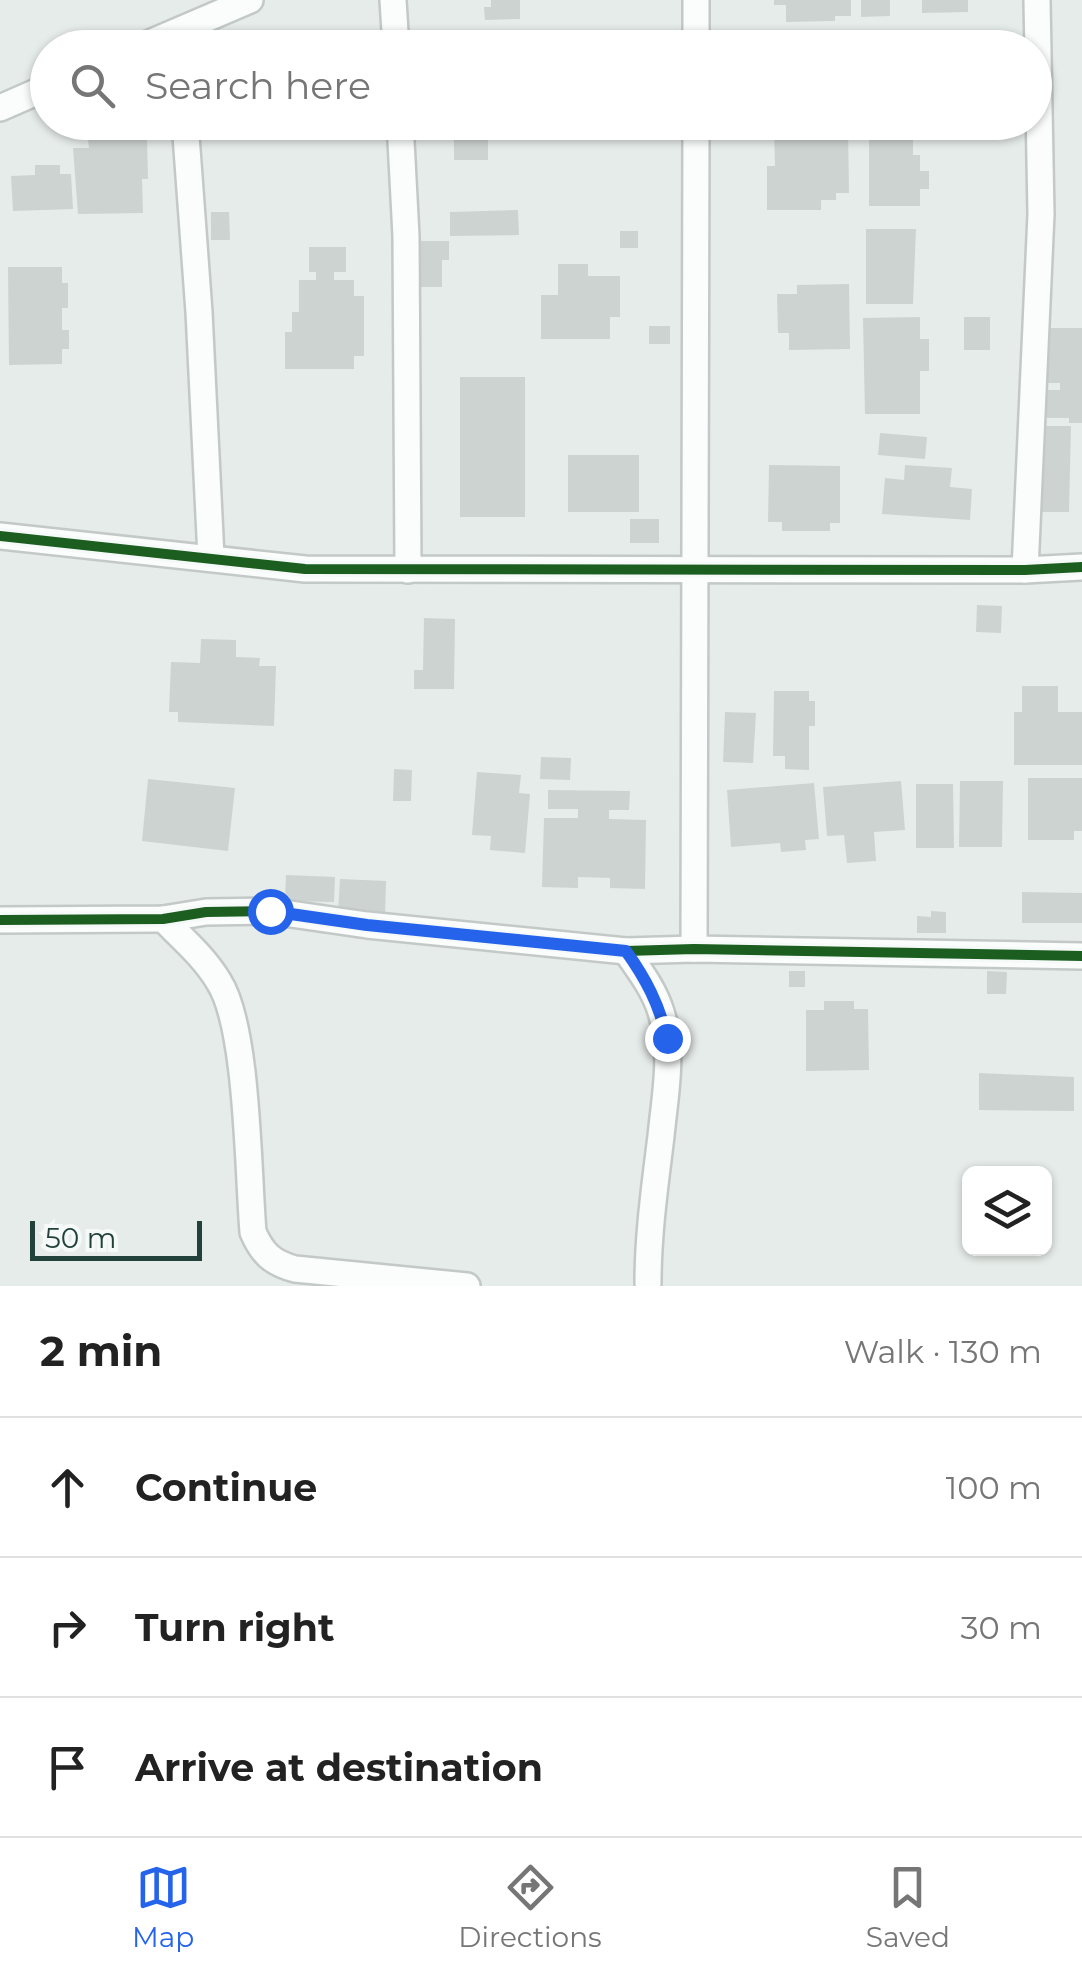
<!DOCTYPE html>
<meta charset="utf-8">
<style>
:root{--surface:#fff;--page:#f2f2f2;--text:#222;--muted:#767676;--line:#e0e0e0;--accent:#2563eb}
body{margin:0;font-family:Montserrat,sans-serif;background:var(--page);color:var(--text)}
.controls{position:absolute;right:30px;bottom:30px;display:grid;overflow:hidden;border-radius:15px;box-shadow:0 2px 8px #0004}
.controls button{width:90px;height:90px;display:grid;place-items:center;padding:0;border:0;border-bottom:2px solid var(--line);background:var(--surface);color:var(--text);font:50px sans-serif}
.scale{position:absolute;left:30px;bottom:25px;width:172px;box-sizing:border-box;padding-left:10px;border:5px solid #22413b;border-top:0;font-size:28px;line-height:35px;white-space:nowrap;color:#22413b;-webkit-text-stroke:8px #f5faf8;paint-order:stroke}
.stop{position:absolute;width:30px;height:30px;margin:-22px;border:8px solid #2563eb;border-radius:50%;background:#fff}
.stop.end{background:#2563eb;border-color:#fff;box-shadow:0 2px 10px #0008}
.list{margin:0;padding:0;list-style:none}
h2{display:flex;justify-content:space-between;align-items:center;height:130px;margin:0;padding:0 40px;font-size:42px}
h2 small{font-size:32px;font-weight:400;color:var(--muted)}
.list li{display:grid;grid-template-columns:65px 1fr auto;gap:30px;align-items:center;box-sizing:border-box;height:140px;padding:0 40px;border-top:2px solid var(--line)}
.list b{display:block;font-size:38px;white-space:nowrap}
.list em{font-size:32px;font-style:normal;color:var(--muted)}
.icon{flex:none;width:55px;height:55px;fill:none;stroke:currentColor;stroke-width:2;stroke-linecap:round;stroke-linejoin:round}
.map{position:relative;flex:none;width:1082px;height:1286px;overflow:hidden}
.search{position:absolute;background:var(--surface);box-shadow:0 2px 8px #0004;left:30px;right:30px;top:30px;height:110px;display:flex;align-items:center;gap:25px;box-sizing:border-box;padding:0 35px;border-radius:55px;color:var(--muted);font-size:38px}
.sheet{height:550px;background:var(--surface)}
nav{display:flex;justify-content:space-around;align-items:center;box-sizing:border-box;height:140px;border-top:2px solid var(--line);background:var(--surface);font-size:28px;color:var(--muted)}
nav a{display:grid;justify-items:center;gap:5px}
nav .on{color:var(--accent)}
.map>svg:first-child{display:block}
</style>
<div class="map">
<svg width="1082" height="1286" viewBox="0 0 1082 1286">
<rect width="100%" height="100%" fill="#e6ece9"/>
<g fill="#cdd3d1">
<polygon points="491,0 520,0 520,19 485,20 484,7 491,7"/>
<polygon points="774,0 851,0 851,16 835,16 835,21 786,22 786,5 774,5"/>
<polygon points="861,0 890,0 890,16 861,17"/>
<polygon points="922,0 968,0 968,12 922,13"/>
<polygon points="570,31 570,48 533,48 533,32"/>
<rect x="580" y="37" width="45" height="11"/>
<polygon points="827,38 873,39 873,48 827,48"/>
<polygon points="111,125 133,125 133,139 147,139 148,179 142,179 143,213 78,214 73,148 89,148 88,140 111,140"/>
<polygon points="848,127 849,193 836,193 836,200 821,200 821,210 767,210 767,166 775,166 774,128"/>
<polygon points="476,129 488,129 488,160 454,160 454,138 476,138"/>
<polygon points="869,134 913,134 913,155 920,155 920,171 929,171 929,189 920,189 920,206 869,206"/>
<polygon points="35,165 60,165 60,174 71,174 73,209 13,211 11,176 35,175"/>
<polygon points="518,210 519,235 450,236 450,212"/>
<polygon points="211,212 229,212 230,240 211,240"/>
<polygon points="866,229 916,229 913,304 866,304"/>
<rect x="620" y="231" width="18" height="17"/>
<polygon points="416,241 449,241 449,260 442,260 442,287 416,287"/>
<polygon points="309,247 346,247 346,272 334,272 334,280 354,280 354,296 364,296 364,356 354,356 354,369 285,369 285,332 292,332 292,312 299,312 299,280 316,280 316,272 309,272"/>
<polygon points="558,264 588,264 588,276 620,276 620,317 610,317 610,339 541,339 541,295 558,295"/>
<polygon points="8,267 62,267 62,283 68,283 68,308 62,308 62,330 69,330 69,349 62,349 62,364 9,365"/>
<polygon points="849,284 850,349 789,350 789,333 778,333 777,294 797,294 797,285"/>
<polygon points="920,317 920,339 929,339 929,371 920,371 920,414 865,414 863,318"/>
<rect x="964" y="317" width="26" height="33"/>
<rect x="649" y="326" width="21" height="18"/>
<polygon points="1048,328 1082,328 1082,423 1069,423 1069,418 1047,418 1047,390 1060,390 1060,383 1048,383"/>
<rect x="460" y="377" width="65" height="140"/>
<polygon points="1043,426 1071,426 1069,512 1041,512"/>
<polygon points="880,433 927,437 925,459 878,455"/>
<rect x="568" y="455" width="71" height="57"/>
<polygon points="769,465 840,466 840,523 830,523 830,531 782,531 782,522 768,522"/>
<polygon points="905,465 952,468 950,487 972,489 970,520 882,514 885,478 904,480"/>
<rect x="630" y="519" width="29" height="24"/>
<polygon points="977,605 1002,606 1001,633 976,632"/>
<polygon points="424,618 455,619 454,689 414,689 414,670 423,670"/>
<polygon points="201,639 236,640 236,657 260,658 259,666 276,666 274,726 178,722 178,712 169,712 171,662 200,663"/>
<polygon points="1022,686 1058,686 1058,712 1082,712 1082,765 1014,765 1014,712 1022,712"/>
<polygon points="774,691 809,691 809,701 815,701 815,726 809,726 809,770 785,769 785,756 773,756"/>
<polygon points="725,712 756,713 753,763 723,762"/>
<polygon points="541,757 571,758 570,780 540,779"/>
<polygon points="394,769 412,770 411,801 393,801"/>
<polygon points="477,772 521,775 519,793 530,794 525,853 490,850 491,836 472,835"/>
<polygon points="1028,778 1082,778 1082,831 1074,831 1074,840 1028,840"/>
<polygon points="148,779 235,788 228,851 142,841"/>
<polygon points="901,781 905,830 874,832 876,861 847,863 844,835 827,836 823,787"/>
<polygon points="960,781 1003,781 1002,847 959,847"/>
<polygon points="814,783 819,839 805,840 806,850 781,852 780,843 731,847 727,790"/>
<polygon points="916,784 953,784 954,848 916,848"/>
<polygon points="548,790 630,791 629,810 609,810 609,819 646,820 645,889 610,888 610,878 578,877 578,888 542,887 544,818 578,818 578,809 548,809"/>
<polygon points="286,875 335,877 334,902 285,901"/>
<polygon points="340,879 386,881 385,915 338,913"/>
<polygon points="1022,892 1082,893 1082,923 1022,923"/>
<polygon points="931,911 946,912 946,933 917,933 917,916 931,917"/>
<rect x="789" y="971" width="16" height="16"/>
<polygon points="987,971 1007,972 1006,994 987,994"/>
<polygon points="824,1001 854,1001 854,1009 868,1009 869,1070 806,1071 806,1010 824,1010"/>
<polygon points="979,1073 1074,1077 1074,1111 979,1110"/>
</g>
<g fill="none" stroke-linecap="round" stroke-linejoin="round">
<defs>
<g id="minor">
<polyline points="393,0 396,48"/>
<polyline points="138,48 250,0"/>
<polyline points="696,48 696,0"/>
<polyline points="0,108 48,87"/>
<polyline points="185,122 199,312 211,557"/>
<polyline points="400,122 406,236 408,570"/>
<polyline points="0,536 305,569 1025,570 1082,567"/>
<polyline points="1025,570 1041,214 1037,0"/>
<path d="M163,919C183,939 205,958 219,982C248,1027 248,1173 253,1232C262,1253 272,1263 295,1269L467,1286"/>
<polyline points="0,920 163,919 206,912 270,911 367,925 626,951 694,949 1082,956"/>
<polyline points="694,949 696,122"/>
<path d="M626,951C639,970 654,989 661,1012C674,1052 665,1095 661,1136C655,1185 648,1234 648,1283"/>
</g>
</defs>
<use href="#minor" stroke="#c3c9c7" stroke-width="30"/>
<use href="#minor" stroke="#fbfcfc" stroke-width="25"/>
<defs>
<g id="cycleway">
<polyline points="0,536 305,569 1025,570 1082,567"/>
<polyline points="0,920 163,919 206,912 270,911 367,925 626,951 694,949 1082,956"/>
</g>
</defs>
<use href="#cycleway" stroke="#f5faf8" stroke-width="16"/>
<use href="#cycleway" stroke="#1b5e20" stroke-width="10"/>
</g>
<g fill="none" stroke-linecap="round" stroke-linejoin="round">
<path stroke="#2563eb" stroke-width="12" d="M270,911L367,925L626,951C646,979 659,1004 667,1038"/>
</g>
</svg>
<div class="controls">
<button><svg class="icon" aria-label="layers" viewBox="0 0 24 24"><path d="M12 4l9 5-9 5-9-5zM3 14l9 5 9-5"/></svg></button>
</div>
<div class="scale">50 m</div>
<div class="stop" style="left:270px;top:911px"></div>
<div class="stop end" style="left:667px;top:1038px"></div>
<div class="search"><svg class="icon" aria-label="search" viewBox="0 0 24 24"><circle cx="10" cy="10" r="6"/><path d="M15 15l6 6"/></svg>Search here</div>
</div>
<section class="sheet">
<h2>2 min<small>Walk · 130 m</small></h2>
<ul class="list">
<li><svg class="icon" aria-label="ahead" viewBox="0 0 24 24"><path d="M12 20V5M6 11l6-6 6 6"/></svg><div><b>Continue</b></div><em>100 m</em></li>
<li><svg class="icon" aria-label="right" viewBox="0 0 24 24"><path d="M7 20v-9h11M14 6l5 5-5 5"/></svg><div><b>Turn right</b></div><em>30 m</em></li>
<li><svg class="icon" aria-label="arrive" viewBox="0 0 24 24"><path d="M6 21V4h12l-3 4 3 4H6"/></svg><div><b>Arrive at destination</b></div></li>
</ul>
</section>
<nav>
<a class="on"><svg class="icon" aria-label="map" viewBox="0 0 24 24"><path d="M3 6l6-2 6 2 6-2v14l-6 2-6-2-6 2zM9 4v14M15 6v14"/></svg>Map</a>
<a><svg class="icon" aria-label="directions" viewBox="0 0 24 24"><path d="M12 3l9 9-9 9-9-9zM9 14v-3h6M13 9l2 2-2 2"/></svg>Directions</a>
<a><svg class="icon" aria-label="saved" viewBox="0 0 24 24"><path d="M7 4h10v16l-5-4-5 4z"/></svg>Saved</a>
</nav>
